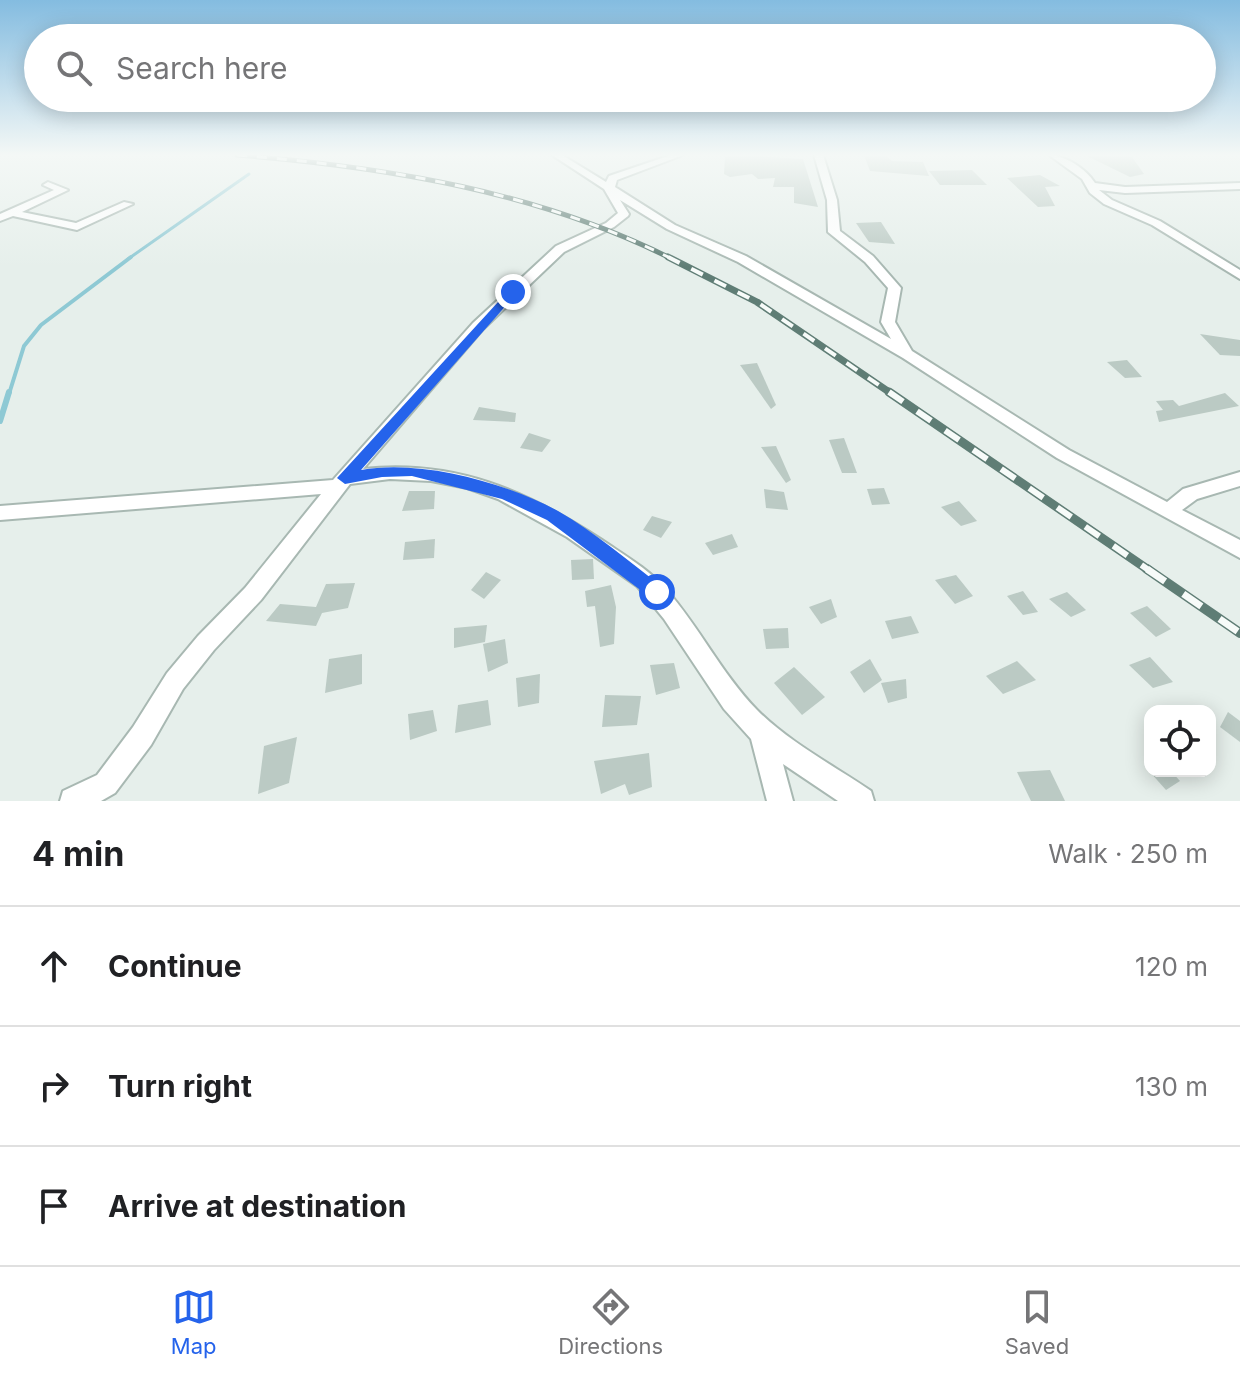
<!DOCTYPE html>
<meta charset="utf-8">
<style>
:root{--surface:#fff;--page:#f2f2f2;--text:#202124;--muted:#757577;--line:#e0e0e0;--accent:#2563eb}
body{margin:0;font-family:Inter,sans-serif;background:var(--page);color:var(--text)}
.controls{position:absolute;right:24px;bottom:24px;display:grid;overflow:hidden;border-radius:16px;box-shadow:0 4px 20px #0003}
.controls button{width:72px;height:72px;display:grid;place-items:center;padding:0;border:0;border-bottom:2px solid var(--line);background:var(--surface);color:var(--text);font:40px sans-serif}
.stop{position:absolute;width:24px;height:24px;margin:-18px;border:6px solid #2563eb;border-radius:50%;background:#fff}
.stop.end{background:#2563eb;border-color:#fff;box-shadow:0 2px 8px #0008}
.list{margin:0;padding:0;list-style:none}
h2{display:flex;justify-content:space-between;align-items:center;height:104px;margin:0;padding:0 32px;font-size:34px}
h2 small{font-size:26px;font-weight:400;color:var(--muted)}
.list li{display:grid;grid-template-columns:52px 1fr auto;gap:24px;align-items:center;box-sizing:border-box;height:120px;padding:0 32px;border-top:2px solid var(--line)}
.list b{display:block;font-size:30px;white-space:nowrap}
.list em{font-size:26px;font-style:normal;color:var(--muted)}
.icon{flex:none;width:44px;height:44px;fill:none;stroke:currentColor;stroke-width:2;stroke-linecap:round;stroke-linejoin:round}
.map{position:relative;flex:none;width:1240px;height:801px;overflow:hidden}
.search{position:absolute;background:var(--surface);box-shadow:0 4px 20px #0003;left:24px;right:24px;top:24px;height:88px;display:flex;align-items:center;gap:20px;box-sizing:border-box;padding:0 28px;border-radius:44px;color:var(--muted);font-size:30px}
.sheet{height:464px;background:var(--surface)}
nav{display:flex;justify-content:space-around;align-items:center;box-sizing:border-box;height:112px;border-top:2px solid var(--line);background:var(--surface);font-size:22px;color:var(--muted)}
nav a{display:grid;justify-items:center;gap:4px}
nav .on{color:var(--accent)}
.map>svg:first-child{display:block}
</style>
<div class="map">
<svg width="1240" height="801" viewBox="0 0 1240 801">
<rect width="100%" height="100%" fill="#e6efeb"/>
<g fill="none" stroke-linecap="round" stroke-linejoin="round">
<polyline stroke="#8ec9d4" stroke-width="3" points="128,259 249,174"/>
<polyline stroke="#8ec9d4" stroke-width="4" points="9,394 24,346 41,325 131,257"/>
<polyline stroke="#8ec9d4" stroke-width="6" points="0,421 9,392"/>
</g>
<g fill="#bbcac4">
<polygon points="864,155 885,155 892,161 923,162 929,176 870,171"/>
<polygon points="1085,155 1132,157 1144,174 1130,177"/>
<polygon points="748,156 803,159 818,207 794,203 794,187 773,187 775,178 758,179 752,174 730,177 724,174 725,157"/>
<polygon points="972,170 987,185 940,185 929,171"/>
<polygon points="1040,175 1060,186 1045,187 1055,206 1038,207 1007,178"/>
<polygon points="881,222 895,244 869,242 856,223"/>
<polygon points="1200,334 1240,340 1240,356 1220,355"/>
<polygon points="1127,360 1142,377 1125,378 1107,362"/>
<polygon points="757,363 776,405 771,409 740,365"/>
<polygon points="1225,393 1239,406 1159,422 1156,411 1163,410 1156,401 1173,400 1179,406"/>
<polygon points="479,407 516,413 515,422 473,420"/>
<polygon points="529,433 551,440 542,452 520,448"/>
<polygon points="844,438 857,473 842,473 829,440"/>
<polygon points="776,446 791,480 786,483 761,447"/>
<polygon points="884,488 890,504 872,505 867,489"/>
<polygon points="764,489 784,492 788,510 766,508"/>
<polygon points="409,491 435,491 434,509 402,511"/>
<polygon points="959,501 977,521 961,526 941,507"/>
<polygon points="652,516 672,522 661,538 643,530"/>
<polygon points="732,534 738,547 713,555 705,543"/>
<polygon points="435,539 434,558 403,560 405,542"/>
<polygon points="593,559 594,579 572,580 571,560"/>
<polygon points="486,572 501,580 484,599 471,590"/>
<polygon points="956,575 973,596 955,604 935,580"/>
<polygon points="355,583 348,608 322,613 316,626 266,621 280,604 316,607 326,584"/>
<polygon points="611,585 616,607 614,644 600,647 595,606 587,607 585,591"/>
<polygon points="1023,591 1038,612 1023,615 1007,596"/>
<polygon points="1067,592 1086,610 1071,617 1049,599"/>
<polygon points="831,599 837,617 821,624 809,607"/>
<polygon points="1147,606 1171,629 1156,637 1130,613"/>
<polygon points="911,616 919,633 892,639 885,621"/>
<polygon points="487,625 485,642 454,648 454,628"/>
<polygon points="788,628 789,648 766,649 763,629"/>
<polygon points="505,639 508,663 488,672 483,644"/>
<polygon points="362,654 362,684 325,693 329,659"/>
<polygon points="1150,657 1173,682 1153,688 1129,665"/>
<polygon points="870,659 882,680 864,693 850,672"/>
<polygon points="1017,661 1036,680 1003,694 986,676"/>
<polygon points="674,663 680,688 656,695 650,665"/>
<polygon points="794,667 825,697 802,715 774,683"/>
<polygon points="540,674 539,703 518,707 516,678"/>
<polygon points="906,679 907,698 888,703 881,683"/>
<polygon points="605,695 641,696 637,725 602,727"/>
<polygon points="488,700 491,725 455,733 458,705"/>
<polygon points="433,710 437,731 410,740 408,714"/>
<polygon points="1228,712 1240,721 1240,742 1220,727"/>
<polygon points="297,737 289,783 258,794 264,746"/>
<polygon points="649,753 652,787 629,795 625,784 601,794 594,761"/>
<polygon points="1050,770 1065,801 1031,801 1017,772"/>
<polygon points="1149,771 1171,771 1180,781 1166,790"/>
</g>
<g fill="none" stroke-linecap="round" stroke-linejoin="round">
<defs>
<g id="minor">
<path d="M552,155H562L606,182L609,176L671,155H683L617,180L615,187L675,225L746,256L891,339L881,322L888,288L865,262L828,232L827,200L814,155H823L837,200L840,231L873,256L901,288L895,322L912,351L1069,450L1167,502L1183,489L1240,472V486L1197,499L1182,510L1240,540V558L1057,458L903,358L738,262L667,229L620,200L629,214L628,216L614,227L564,252L483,329L363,469C455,459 527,491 602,540C624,555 647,568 665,588C699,626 721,673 757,710C790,743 833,765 871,791L874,801H838L783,764L793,801H767L751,739L724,709L664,619L637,586L567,537L498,499L467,488L431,481L390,479L350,484L261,600L214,650L183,689L151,745L115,793L101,801H60L63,791L97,775L133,727L167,673L198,636L245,588L321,494L0,520V506L333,480L473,323L556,246L606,223L618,213L604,189Z"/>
<path d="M1049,155C1065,155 1086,169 1095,183L1125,187L1240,183V189L1125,193L1099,190L1112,200L1160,221L1240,270V279L1152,225L1104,204L1090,193L1082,179Z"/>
<polygon points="48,182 68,190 22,212 76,223 124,202 133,204 77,230 13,216 0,221 0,214 54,190 43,185"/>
</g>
</defs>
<use href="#minor" stroke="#a8b8b2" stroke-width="4"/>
<use href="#minor" fill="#fff" fill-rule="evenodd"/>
<defs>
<path id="rail-far3" d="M237,155C386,167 537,191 672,259"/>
<polyline id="rail-far2" points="668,257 757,302 892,394"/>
<polyline id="rail-far1" points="889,392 1150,571"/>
<polyline id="rail" points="1147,569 1240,633"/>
</defs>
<use href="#rail-far3" stroke="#5f7d75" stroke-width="5"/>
<use href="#rail-far2" stroke="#5f7d75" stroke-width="7"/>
<use href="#rail-far1" stroke="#5f7d75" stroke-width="9"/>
<use href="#rail" stroke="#5f7d75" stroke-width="10"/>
<use href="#rail-far3" stroke="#f7fbf9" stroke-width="3" stroke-dasharray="10" stroke-linecap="butt"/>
<use href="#rail-far2" stroke="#f7fbf9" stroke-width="4" stroke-dasharray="13" stroke-linecap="butt"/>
<use href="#rail-far1" stroke="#f7fbf9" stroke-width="6" stroke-dasharray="17" stroke-linecap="butt"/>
<use href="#rail" stroke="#f7fbf9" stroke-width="7" stroke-dasharray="22" stroke-linecap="butt"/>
</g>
<linearGradient id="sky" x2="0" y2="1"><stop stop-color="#84bce0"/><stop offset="0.58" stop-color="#f4f8f6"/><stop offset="1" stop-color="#f4f8f6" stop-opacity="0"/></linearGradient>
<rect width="1240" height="267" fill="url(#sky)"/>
<path fill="#2563eb" d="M509,290L518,292L361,470C420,459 504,482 558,511C595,532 629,562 663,587V598H651L547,520L502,499L412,476L382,477L345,484L337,478Z"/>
</svg>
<div class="controls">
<button><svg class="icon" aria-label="locate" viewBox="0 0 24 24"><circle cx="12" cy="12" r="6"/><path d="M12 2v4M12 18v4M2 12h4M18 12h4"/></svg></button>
</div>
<div class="stop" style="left:657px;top:592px"></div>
<div class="stop end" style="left:513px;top:292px"></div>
<div class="search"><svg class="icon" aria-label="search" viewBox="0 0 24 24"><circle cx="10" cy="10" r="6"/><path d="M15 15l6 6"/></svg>Search here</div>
</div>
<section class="sheet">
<h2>4 min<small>Walk · 250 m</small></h2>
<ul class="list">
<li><svg class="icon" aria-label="ahead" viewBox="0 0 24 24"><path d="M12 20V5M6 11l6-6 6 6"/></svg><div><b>Continue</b></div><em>120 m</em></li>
<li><svg class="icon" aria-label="right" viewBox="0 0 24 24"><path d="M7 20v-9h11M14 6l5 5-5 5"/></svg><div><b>Turn right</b></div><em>130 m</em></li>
<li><svg class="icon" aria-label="arrive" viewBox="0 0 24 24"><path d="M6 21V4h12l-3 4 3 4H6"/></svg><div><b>Arrive at destination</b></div></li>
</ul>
</section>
<nav>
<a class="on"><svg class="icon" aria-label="map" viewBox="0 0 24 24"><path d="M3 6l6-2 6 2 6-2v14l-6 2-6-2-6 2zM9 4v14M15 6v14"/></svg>Map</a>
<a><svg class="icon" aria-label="directions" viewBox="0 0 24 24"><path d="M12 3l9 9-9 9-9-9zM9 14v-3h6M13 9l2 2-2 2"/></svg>Directions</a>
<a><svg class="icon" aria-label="saved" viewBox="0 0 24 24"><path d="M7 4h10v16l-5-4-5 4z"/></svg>Saved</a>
</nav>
